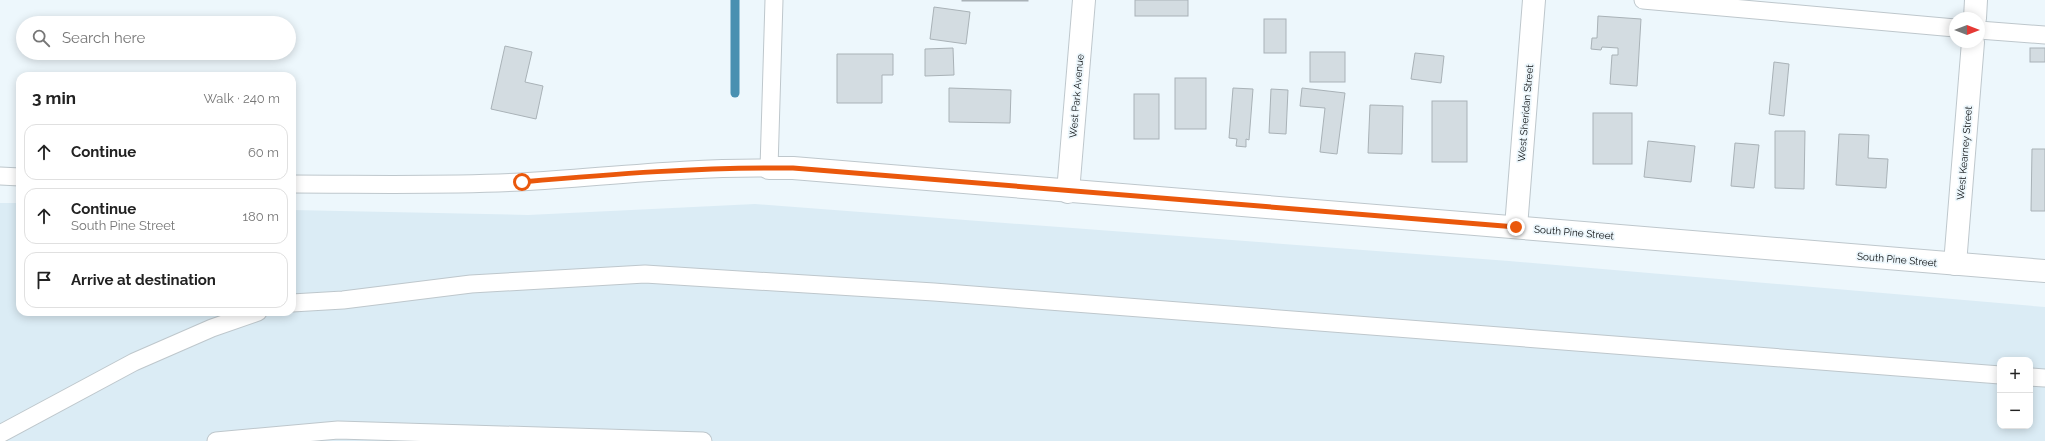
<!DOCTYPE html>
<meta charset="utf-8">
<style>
:root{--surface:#fff;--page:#f2f2f2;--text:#222;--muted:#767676;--line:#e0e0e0}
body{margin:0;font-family:Raleway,sans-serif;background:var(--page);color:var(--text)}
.controls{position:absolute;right:12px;bottom:12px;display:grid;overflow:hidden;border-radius:8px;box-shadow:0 2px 10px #0003}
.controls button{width:36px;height:36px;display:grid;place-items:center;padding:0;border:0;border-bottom:1px solid var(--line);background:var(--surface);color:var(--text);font:20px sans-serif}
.compass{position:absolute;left:1949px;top:12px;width:36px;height:36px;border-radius:50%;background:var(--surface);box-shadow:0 2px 10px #0003;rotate:90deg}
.stop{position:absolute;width:12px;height:12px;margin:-9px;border:3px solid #ea580c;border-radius:50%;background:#fff}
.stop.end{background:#ea580c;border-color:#fff;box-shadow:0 1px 4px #0008}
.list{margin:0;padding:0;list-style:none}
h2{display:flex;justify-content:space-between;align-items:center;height:52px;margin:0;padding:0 16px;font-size:17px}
h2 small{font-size:13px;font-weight:400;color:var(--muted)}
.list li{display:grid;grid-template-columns:26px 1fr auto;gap:12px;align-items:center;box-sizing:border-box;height:56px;margin:0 8px 8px;padding:0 8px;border:1px solid var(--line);border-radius:12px}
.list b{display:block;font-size:15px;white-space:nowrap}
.list p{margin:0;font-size:13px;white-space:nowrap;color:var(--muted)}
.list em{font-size:13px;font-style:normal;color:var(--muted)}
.icon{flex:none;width:22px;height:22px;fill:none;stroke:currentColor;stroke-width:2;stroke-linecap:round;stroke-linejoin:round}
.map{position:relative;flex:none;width:2045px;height:441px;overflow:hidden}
.search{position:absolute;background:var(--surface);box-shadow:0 2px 10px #0003;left:16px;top:16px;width:280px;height:44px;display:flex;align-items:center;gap:10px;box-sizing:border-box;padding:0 14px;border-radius:22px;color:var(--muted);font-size:15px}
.panel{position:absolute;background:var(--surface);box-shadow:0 2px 10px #0003;left:16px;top:72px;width:280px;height:244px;border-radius:12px}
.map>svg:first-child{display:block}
</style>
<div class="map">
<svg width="2045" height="441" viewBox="0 0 2045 441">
<rect width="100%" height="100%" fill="#edf7fc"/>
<path fill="#dbecf5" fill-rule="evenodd" d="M0,203H20V312H292V210L528,215L755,204L1509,261L2045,307V441H0ZM2000,360H2030V426H2000Z"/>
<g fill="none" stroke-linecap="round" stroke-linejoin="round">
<polyline stroke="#4990b1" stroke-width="9" points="735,0 735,93"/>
</g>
<g fill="#d3dce1" stroke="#a9b2b7">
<rect x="962" y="0" width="66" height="1"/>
<rect x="1135" y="0" width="53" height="16"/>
<polygon points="934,7 970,12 966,44 930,39"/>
<polygon points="1598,16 1641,19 1637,86 1610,84 1612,55 1618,55 1618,48 1602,47 1601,50 1591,49 1592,38 1597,38"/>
<rect x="1264" y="19" width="22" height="34"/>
<polygon points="505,46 532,52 525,82 543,86 536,119 491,109"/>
<polygon points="953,48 954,75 925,76 925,49"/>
<rect x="2030" y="48" width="15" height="14"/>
<rect x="1310" y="52" width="35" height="30"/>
<polygon points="1415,53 1444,56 1441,83 1411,79"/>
<polygon points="837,54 893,54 893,75 882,75 882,103 837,103"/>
<polygon points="1774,62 1789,64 1784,116 1769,114"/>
<rect x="1175" y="78" width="31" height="51"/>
<polygon points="949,88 1011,90 1010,123 949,122"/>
<polygon points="1233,88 1253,89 1249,140 1246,139 1246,147 1236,146 1237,139 1229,138"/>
<polygon points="1302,88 1345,93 1337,154 1320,152 1325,108 1300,106"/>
<polygon points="1271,89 1288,90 1286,134 1269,133"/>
<rect x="1134" y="94" width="25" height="45"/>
<rect x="1432" y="101" width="35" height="61"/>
<polygon points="1370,105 1403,106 1402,154 1368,153"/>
<rect x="1593" y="113" width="39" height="51"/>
<polygon points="1775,131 1805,131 1804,189 1775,188"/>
<polygon points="1839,134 1869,135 1868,158 1888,159 1886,188 1836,185"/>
<polygon points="1648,141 1695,146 1691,182 1644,177"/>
<polygon points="1735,143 1759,145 1754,188 1731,186"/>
<polygon points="2032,149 2045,149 2045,211 2031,211"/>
</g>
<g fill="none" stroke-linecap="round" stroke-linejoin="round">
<defs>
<g id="service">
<polyline points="1643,0 1955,28"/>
<polyline points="1979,30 2045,35"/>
<polyline points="0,176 20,177"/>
<path d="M292,184C368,184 445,186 521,182C604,177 686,167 769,168L774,0"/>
<polyline points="292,303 343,300 471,284 645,274 934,292 2000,375"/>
<polyline points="2030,377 2045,378"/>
<polyline points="0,434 134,362 212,328 258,312"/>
<polyline points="216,441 338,430 703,441"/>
</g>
<g id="minor">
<polyline points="1975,18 1976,0"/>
<polyline points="769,168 793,168 2045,271"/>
<polyline points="1068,192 1084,0"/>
<polyline points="1516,227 1534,0"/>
<polyline points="1955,264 1973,42"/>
</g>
</defs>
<use href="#service" stroke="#bec7cc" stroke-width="19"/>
<use href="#minor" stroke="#bec7cc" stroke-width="24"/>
<use href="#service" stroke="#fff" stroke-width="17"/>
<use href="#minor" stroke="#fff" stroke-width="22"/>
</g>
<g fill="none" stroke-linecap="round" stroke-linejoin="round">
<path stroke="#ea580c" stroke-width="5" d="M522,182C612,174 702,167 793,168L1516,227"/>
</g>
<g text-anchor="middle" stroke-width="3.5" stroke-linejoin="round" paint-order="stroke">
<g font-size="10" fill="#0b0e10" stroke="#edf7fc">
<text transform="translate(1076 96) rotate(-85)" y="4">West Park Avenue</text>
<text transform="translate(1525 113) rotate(-85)" y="4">West Sheridan Street</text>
<text transform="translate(1964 153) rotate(-85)" y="4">West Kearney Street</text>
<text transform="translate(1574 232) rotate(5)" y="4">South Pine Street</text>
<text transform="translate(1897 259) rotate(5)" y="4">South Pine Street</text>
</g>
</g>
</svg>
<div class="controls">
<button>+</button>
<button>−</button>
</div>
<svg class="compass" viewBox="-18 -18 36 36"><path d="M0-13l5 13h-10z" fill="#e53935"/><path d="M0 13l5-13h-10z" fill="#767676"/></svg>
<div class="stop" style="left:522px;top:182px"></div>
<div class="stop end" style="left:1516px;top:227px"></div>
<div class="search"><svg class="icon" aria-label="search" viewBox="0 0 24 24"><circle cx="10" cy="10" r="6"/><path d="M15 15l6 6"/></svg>Search here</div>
<section class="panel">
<h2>3 min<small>Walk · 240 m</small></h2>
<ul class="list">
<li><svg class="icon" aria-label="ahead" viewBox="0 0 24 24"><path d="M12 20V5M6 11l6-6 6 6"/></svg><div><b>Continue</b></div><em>60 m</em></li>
<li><svg class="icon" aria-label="ahead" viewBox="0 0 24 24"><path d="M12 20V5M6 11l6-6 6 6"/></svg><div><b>Continue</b><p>South Pine Street</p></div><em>180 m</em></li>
<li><svg class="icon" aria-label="arrive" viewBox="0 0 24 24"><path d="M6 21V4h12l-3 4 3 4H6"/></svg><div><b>Arrive at destination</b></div></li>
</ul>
</section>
</div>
